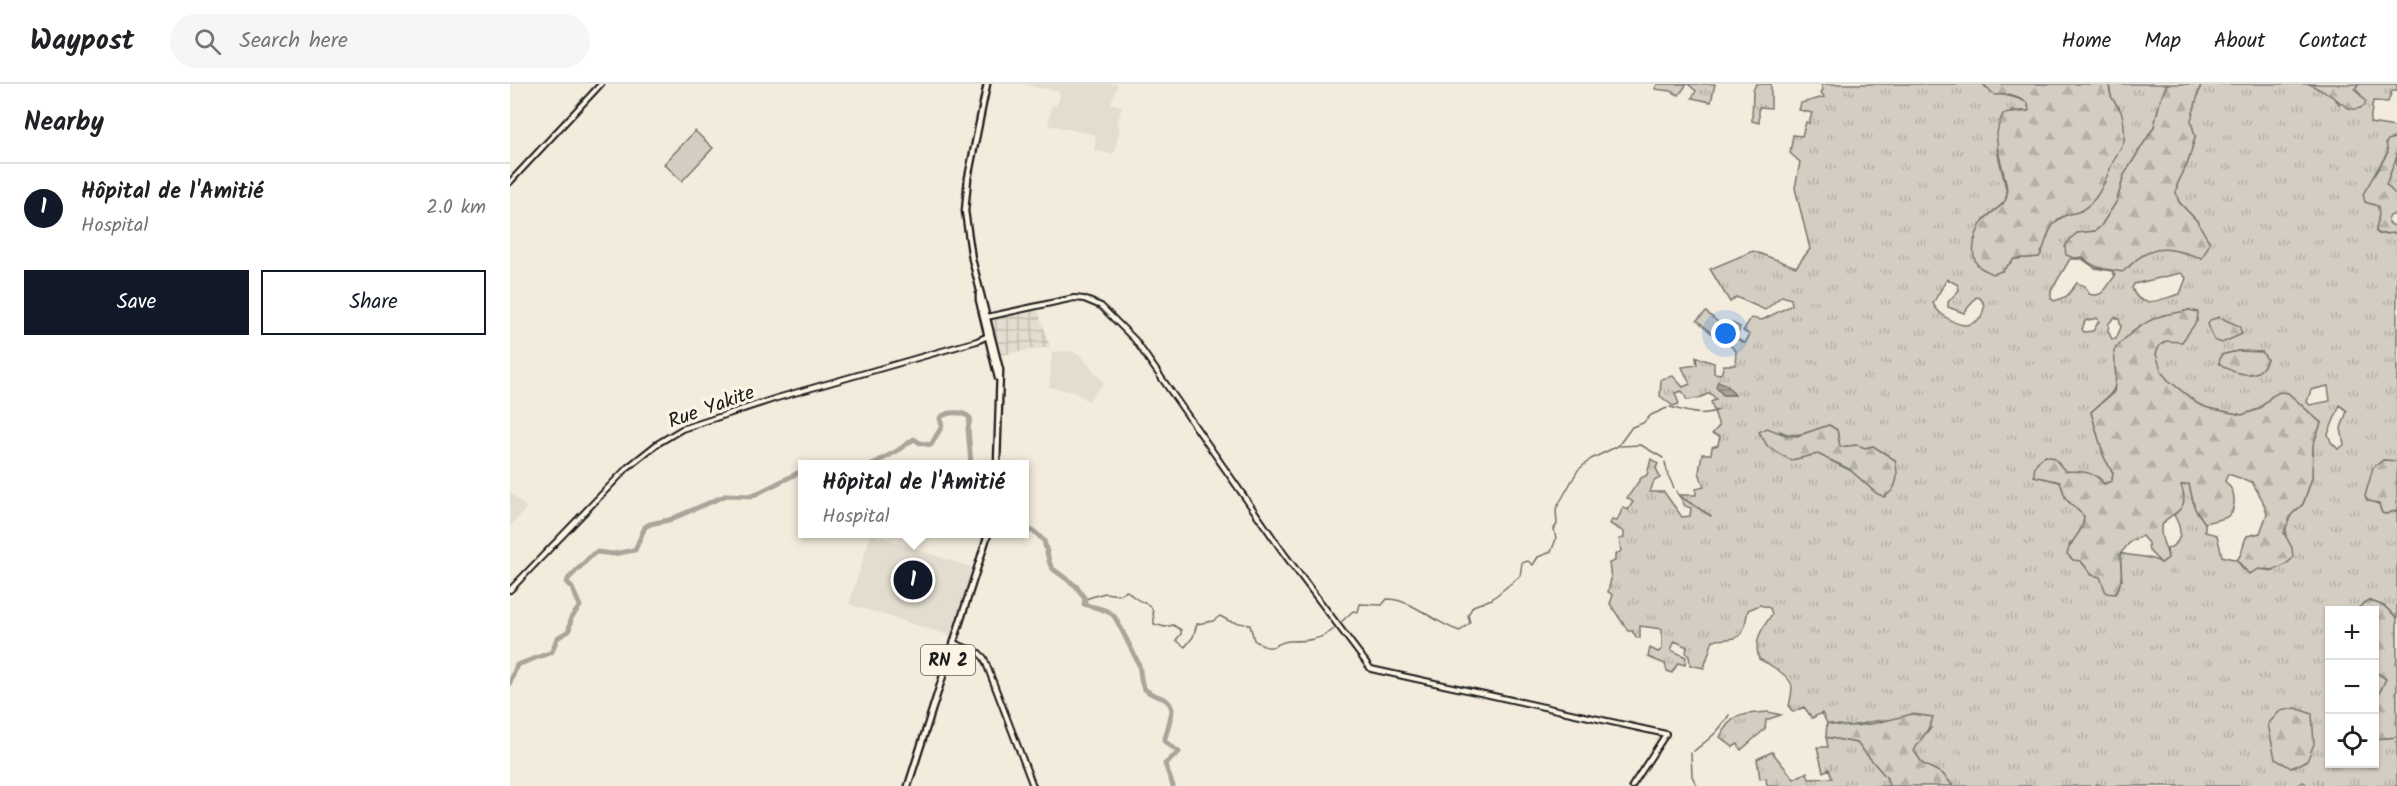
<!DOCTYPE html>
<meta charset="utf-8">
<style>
:root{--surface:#fff;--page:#f6f6f6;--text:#202124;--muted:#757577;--line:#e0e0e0;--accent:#111827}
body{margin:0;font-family:Kalam,sans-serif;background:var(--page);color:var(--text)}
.controls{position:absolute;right:18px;bottom:18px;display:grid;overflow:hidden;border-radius:0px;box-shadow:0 2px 4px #0004}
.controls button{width:54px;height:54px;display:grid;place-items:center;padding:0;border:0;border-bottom:2px solid var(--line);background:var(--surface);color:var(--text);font:30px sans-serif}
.you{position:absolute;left:1216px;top:250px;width:21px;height:21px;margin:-15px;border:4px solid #fff;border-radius:50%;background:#1a73e8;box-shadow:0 0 0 9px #1a73e833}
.badge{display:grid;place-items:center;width:39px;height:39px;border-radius:50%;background:var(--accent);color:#fff;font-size:20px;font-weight:700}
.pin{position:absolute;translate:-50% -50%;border:3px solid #fff;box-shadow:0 2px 6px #0006}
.popup{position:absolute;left:288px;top:376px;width:231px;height:78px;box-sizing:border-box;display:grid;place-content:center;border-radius:0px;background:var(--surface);filter:drop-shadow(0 2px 4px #0005);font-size:20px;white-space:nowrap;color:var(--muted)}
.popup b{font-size:22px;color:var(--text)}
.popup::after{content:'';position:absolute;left:50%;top:100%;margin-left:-12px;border:12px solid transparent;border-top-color:var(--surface)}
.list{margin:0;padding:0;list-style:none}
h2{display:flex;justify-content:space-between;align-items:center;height:78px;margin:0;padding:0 24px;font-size:26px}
h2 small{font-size:20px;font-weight:400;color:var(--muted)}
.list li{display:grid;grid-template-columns:39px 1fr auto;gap:18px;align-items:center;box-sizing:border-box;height:90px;padding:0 24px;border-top:2px solid var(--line)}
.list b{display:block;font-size:22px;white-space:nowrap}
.list p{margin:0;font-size:20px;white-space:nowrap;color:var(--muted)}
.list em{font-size:20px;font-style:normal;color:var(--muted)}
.actions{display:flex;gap:12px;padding:18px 24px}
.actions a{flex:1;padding:14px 0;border:2px solid var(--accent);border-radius:0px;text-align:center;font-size:21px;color:var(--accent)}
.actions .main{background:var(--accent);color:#fff}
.icon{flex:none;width:33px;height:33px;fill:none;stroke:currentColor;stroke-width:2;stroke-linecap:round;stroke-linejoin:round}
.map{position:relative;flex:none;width:1887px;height:702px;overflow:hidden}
header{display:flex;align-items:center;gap:36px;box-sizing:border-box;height:84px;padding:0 30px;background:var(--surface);border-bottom:2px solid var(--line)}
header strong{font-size:28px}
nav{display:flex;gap:33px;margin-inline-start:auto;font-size:21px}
.search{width:420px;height:54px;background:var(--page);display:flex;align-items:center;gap:15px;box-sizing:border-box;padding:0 21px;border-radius:33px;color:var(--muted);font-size:22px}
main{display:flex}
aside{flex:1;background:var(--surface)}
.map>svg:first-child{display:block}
</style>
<header>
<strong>Waypost</strong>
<div class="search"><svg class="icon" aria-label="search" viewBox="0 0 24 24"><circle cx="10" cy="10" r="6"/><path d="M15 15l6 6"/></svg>Search here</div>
<nav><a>Home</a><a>Map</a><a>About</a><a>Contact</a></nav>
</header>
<main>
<aside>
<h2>Nearby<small></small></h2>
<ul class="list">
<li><span class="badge">1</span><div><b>Hôpital de l'Amitié</b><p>Hospital</p></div><em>2.0 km</em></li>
</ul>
<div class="actions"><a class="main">Save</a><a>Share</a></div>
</aside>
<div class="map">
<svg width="1887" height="702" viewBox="0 0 1887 702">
<defs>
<pattern id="industrial-grid" width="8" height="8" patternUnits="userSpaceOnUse" patternTransform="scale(1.5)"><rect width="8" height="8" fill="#e3ddcf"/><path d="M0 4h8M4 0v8" fill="none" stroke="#c2bdb1"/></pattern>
<pattern id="grass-tufts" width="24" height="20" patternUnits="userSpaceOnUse" patternTransform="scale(1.5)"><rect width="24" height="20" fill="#d3cec1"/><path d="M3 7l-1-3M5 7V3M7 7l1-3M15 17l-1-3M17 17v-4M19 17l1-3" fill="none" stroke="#b5b0a5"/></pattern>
<pattern id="forest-firs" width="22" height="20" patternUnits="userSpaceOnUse" patternTransform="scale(1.5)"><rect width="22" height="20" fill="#d3cec1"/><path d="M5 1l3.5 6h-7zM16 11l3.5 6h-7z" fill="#b5b0a5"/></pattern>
<pattern id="water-rules" width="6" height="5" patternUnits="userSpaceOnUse" patternTransform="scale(1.5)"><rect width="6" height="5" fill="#aaa59b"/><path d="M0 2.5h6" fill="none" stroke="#8a867e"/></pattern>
</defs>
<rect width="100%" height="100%" fill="#f3ecdd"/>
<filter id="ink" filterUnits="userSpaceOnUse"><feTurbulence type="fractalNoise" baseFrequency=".0167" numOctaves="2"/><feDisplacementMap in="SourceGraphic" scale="12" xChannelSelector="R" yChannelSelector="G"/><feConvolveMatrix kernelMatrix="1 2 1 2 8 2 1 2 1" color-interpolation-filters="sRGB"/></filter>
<g filter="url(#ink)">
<g fill="#e3ddcf">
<polygon points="509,0 608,0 601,19 612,22 607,41 610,43 605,68 601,70 584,66 586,51 538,41 542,21 547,22 550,10 548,7"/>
<polygon points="562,267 571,272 594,299 578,317 564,308 539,303 542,268"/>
<polygon points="0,408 17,424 0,442"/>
<polygon points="361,450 463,484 441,552 339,520"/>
</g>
<polygon fill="url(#industrial-grid)" points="527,223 540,263 490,271 481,237 485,233"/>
<g fill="url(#grass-tufts)" stroke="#78756e" stroke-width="1.5" fill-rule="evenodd">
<polygon points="1147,0 1177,0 1169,11 1160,7 1145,5"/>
<polygon points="1178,0 1205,0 1201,18 1182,14 1186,7"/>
<polygon points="1246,0 1261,0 1261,24 1249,23 1249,39 1242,37 1243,7"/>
<path d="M1311,0H1473C1484,14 1502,9 1518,19L1519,27H1501L1487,66L1497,109L1495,118L1474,135L1464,156L1492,187L1504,175L1529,173C1534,165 1534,158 1537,150C1543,135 1556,130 1571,127L1614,57L1609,24L1602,18L1599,0H1657L1650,17L1644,43L1614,91L1607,117L1591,142L1585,147L1567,149L1564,174L1573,173L1578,179L1619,183C1643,156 1662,165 1692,174L1687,137L1669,118L1666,109L1667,101L1678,78L1685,53L1680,36L1691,0H1800L1824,13L1829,20L1851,11L1845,5L1848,0H1887V7H1882L1878,18L1863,17L1860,39L1886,43L1887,40V53L1879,56L1878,68L1864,91L1855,118L1868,122L1869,130L1866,148L1869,150L1887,149V377L1873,376L1857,416L1869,420L1872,429L1876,430L1887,426V534L1874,522L1858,516L1846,526H1820V680H1864L1865,655L1887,653V702H1798L1793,698L1787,702H1594L1586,700L1585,702H1443L1433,690L1413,680L1404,667L1410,655L1421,644C1407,641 1392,635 1378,636C1353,636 1344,647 1317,639L1312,629L1302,634L1294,623L1283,628L1279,623C1280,617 1282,609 1282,603C1282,593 1258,579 1249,575C1243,556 1252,545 1262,530L1260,524L1250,521L1238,526C1232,556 1234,554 1203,556L1194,584L1180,581L1179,572L1176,569L1177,563L1165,557L1161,566L1176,573L1175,581L1168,579L1162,589L1157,587L1155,580L1138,573L1140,564L1148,568L1152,565V545L1130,542V554H1127L1122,547H1118L1100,520L1103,511L1098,508L1101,495L1099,479L1105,477V471L1111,467L1109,455L1114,454V448L1100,440L1102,436L1107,437L1113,423L1118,426L1123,418L1117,414L1131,394L1137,391L1141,375L1148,380L1146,384L1150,394L1144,397L1140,408H1154L1172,433L1180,432L1181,424L1175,422L1169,411H1186V405L1194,403L1189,388L1192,370H1201L1202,363L1208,361L1210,352L1202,350L1209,342L1201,318L1206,315L1200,309L1189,314L1177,316L1172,307L1165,309L1169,320L1163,322L1150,312L1151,295L1163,292L1173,303L1180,300L1172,283L1187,281L1186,273L1204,279V289L1211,290L1214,281H1225L1226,267L1212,253L1208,255L1187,236L1196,228L1214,243L1220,238L1230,243L1227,255L1235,259L1240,251L1233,247L1241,234L1252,236L1282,221L1281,215L1272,212L1255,226L1226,213L1220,218L1200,185L1243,167L1286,183L1300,165L1285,104L1290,78L1280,69L1283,51L1292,52L1296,38L1299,39L1302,29L1289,26L1291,19L1314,13L1311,8L1313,6ZM1560,175H1572L1585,184L1602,187L1605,192C1597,201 1594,215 1579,210L1575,202L1567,199L1557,212L1545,217L1541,215V207ZM1671,189L1676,194L1670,210C1653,214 1630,228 1622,204L1624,200ZM1437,195L1448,201L1449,206L1438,218V223L1454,229L1466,213L1470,214L1475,221L1471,234C1466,237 1460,242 1454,241C1443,240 1426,228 1423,219ZM1679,226L1649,262L1645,270L1652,289L1658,296L1688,320L1698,324L1732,331L1749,325L1762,312L1778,309L1811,339L1803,361L1802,394L1793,420L1781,431L1776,441V454L1782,464L1764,487L1748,485L1734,486L1727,476L1712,472L1707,451L1695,448V439L1685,425L1679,400L1671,401V424L1664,431C1672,445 1674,458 1657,465L1658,474L1651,479C1639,471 1623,473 1610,469L1612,496L1582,491L1559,462C1567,452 1574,445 1574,432L1556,415L1550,398L1524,392L1535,372L1543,374L1555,387L1588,393L1594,400L1602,397L1603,389L1594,373L1581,328C1604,306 1609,310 1604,275L1653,231H1662ZM1605,233L1609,235L1611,243L1606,255H1602L1598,247L1599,239ZM1587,234L1589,237L1583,247L1574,248L1572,245L1575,237ZM1728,267L1752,268L1747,288C1733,293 1721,288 1709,279L1715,270ZM1818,302L1820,317L1800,321L1797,318L1801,306ZM1830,321L1837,327L1831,344L1834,361L1828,365L1821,358L1818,350ZM1319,341L1327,346L1330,363L1347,361L1355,364L1363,362L1385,376L1347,390L1308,370L1281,376L1270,347C1285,356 1303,346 1319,341Z"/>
<polygon points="1887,72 1887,115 1876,100"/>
<polygon points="1864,587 1876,595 1869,610 1865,611"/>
<path d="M1258,628L1271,631L1256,636L1255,645L1231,666L1228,660L1223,663L1210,653C1221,629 1233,630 1258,628Z"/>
<polygon points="1316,653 1347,659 1377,694 1379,702 1257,702 1256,694 1250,695 1247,675 1262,668 1284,695 1297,688 1299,695 1322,694 1319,685 1313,688 1307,663 1318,663"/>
</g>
<g fill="url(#forest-firs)" stroke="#78756e" stroke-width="1.5">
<path d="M1473,0H1599C1600,14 1602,14 1609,24C1614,31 1615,47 1614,56C1614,61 1609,67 1606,72C1596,91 1592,114 1572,126C1564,131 1554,129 1547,136C1536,147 1537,160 1529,173L1504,175L1492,187L1483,190C1478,187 1470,185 1467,180C1459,168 1466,146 1474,136C1482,126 1498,122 1497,108C1495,80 1478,59 1493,30L1519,27L1518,19C1507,12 1498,10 1485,11Z"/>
<path d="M1657,0H1691L1681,36L1685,53L1678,78L1667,101L1666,109L1669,118L1687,137L1700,159L1692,174C1668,167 1650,158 1627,175C1622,179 1618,184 1612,188C1597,185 1583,185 1573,173L1564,174L1556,171L1555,163L1560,155L1567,149L1585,147L1591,142L1607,117L1614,91L1644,43L1650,17Z"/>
<path d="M1800,0H1848L1845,5L1856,18L1854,22C1840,31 1833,19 1823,13C1816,8 1807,5 1800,0Z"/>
<polygon points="1887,53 1887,72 1876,100 1886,111 1887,129 1880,132 1878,136 1880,140 1887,143 1887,149 1869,150 1866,147 1869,130 1868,122 1855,118 1853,110 1878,68 1876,59 1878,56"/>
<path d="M1679,226L1688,228L1687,237L1672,258L1656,257L1649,262L1646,270L1652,289L1658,296L1688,320L1698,324L1732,331L1749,325L1762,312L1770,308L1778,309L1811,339L1803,361L1802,394L1793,420L1781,431L1774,449L1782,464L1783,474C1772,485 1764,487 1749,485L1739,490L1727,476C1734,468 1732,460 1737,452L1750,449L1757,430L1752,415L1742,398L1718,390L1715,397C1725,407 1726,416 1722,429L1715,434L1695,439L1685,425L1679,400L1671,401C1683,433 1655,426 1651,445C1650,454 1657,465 1658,474L1651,479L1639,467L1638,459L1632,452L1621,457L1610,470C1611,485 1614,498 1605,510L1596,509L1590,493L1582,491L1571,477L1563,476L1557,470C1560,455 1574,449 1574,432L1556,415L1550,398L1524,392C1524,381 1526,377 1536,372L1544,374L1555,387C1572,388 1583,386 1594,400L1602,397L1603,389L1594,373L1581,328L1604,308L1606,292L1604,266C1617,251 1633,238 1651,232C1660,229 1670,229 1679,226Z"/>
<polygon points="1709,233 1729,242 1732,250 1712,259 1704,256 1698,240 1700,236"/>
<path d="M1728,267L1752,268L1757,275C1750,299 1723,290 1709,279L1711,271Z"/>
<path d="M1319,341L1327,346L1330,363L1347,361L1355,364L1363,362L1385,376C1389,391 1388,405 1374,413L1366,409L1339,385L1308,370L1281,376L1273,372L1258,363L1249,348L1257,344L1278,352H1287Z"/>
<polygon points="1873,376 1887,377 1887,426 1876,430 1872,429 1869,420 1857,416 1855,412 1863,384"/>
<polygon points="1858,516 1874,522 1887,534 1887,653 1865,655 1865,611 1869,610 1876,595 1865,587 1864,526 1846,526"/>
<polygon points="1786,624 1802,630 1804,660 1797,677 1781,684 1765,675 1758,640 1770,627"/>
<path d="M1402,630L1423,633C1420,647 1410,655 1404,667L1413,680L1433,690L1443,702H1379L1377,694L1347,659L1316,653L1317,639C1343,647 1375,637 1402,630Z"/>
</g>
<polygon fill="#d3cec1" stroke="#78756e" stroke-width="1.5" points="185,47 203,64 172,97 154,80"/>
<polygon fill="url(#water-rules)" stroke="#716e68" stroke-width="1.5" points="1208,297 1217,301 1225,311 1213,311 1206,303"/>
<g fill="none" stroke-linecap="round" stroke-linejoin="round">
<g stroke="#716e68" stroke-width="1.5">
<path d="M1160,323C1179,328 1190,333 1209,326"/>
<polyline points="1110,362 1131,361 1153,374"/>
<polyline points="1155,378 1158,391 1164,404"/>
<polyline points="1166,407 1169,412 1201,432"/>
<path d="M575,515L595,509L609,511L617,507C620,509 622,512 625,514C640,524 643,516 644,540L655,543L663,541L671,546V550L666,556L675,563L683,553L687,540L703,537L710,532L719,537L740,541L744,556C765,572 764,557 780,557C797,557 812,556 825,544"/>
<path d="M829,540L843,527L848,528L850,520L872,521L877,515C903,515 925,540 950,547L960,539L958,531L963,522L982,515L1010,492L1012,479L1018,477L1023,481L1028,473L1041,468L1046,455L1044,445L1047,440L1046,425L1068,386L1081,375L1108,362L1122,343L1133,339L1141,331L1157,324"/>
<path d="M1184,667C1200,654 1207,650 1219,631"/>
<polyline points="1181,669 1182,692 1187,702"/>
</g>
<g stroke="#aaa59b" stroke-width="5">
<path d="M363,380L387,367L404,355L410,359L421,361L432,342L430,334C437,327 453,327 460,334L458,345L461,380"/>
<path d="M514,447L520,446L525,448L534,457L540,480L543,485L566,502L575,515L574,520C583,524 597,524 604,532C606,534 628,578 629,581C631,588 630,598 634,604C642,615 659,610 662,626C662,628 656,653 654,657L669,668L655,680L663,702"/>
<polyline points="0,599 7,581 42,568 47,554 59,547 61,534 70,522 62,504 57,499 58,495 83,470 87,468 103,470 125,466 135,443 140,440 159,436 217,411 242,412 292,387"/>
</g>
<defs>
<g id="secondary">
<polyline points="0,98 91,0"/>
<polyline points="477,233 564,214 574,215 591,222 625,256 775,471 861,585 1156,650 1122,702"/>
<polyline points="0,506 118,383 147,360 172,345 267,314 467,257 478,252"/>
<polyline points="444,559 469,569 474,574 523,702"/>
</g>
<g id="primary">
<polyline points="477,0 458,94 455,127 462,175 490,286 487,380"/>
<polyline points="469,209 469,216 488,294"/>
<polyline points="398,702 478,450"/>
</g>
</defs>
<use href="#secondary" stroke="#1c1c1c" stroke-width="8"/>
<use href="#primary" stroke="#1c1c1c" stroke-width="9"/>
<use href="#secondary" stroke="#fcf5e5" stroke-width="4"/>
<use href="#primary" stroke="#fcf5e5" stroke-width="4.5"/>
</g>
</g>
<g text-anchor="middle" stroke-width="6" stroke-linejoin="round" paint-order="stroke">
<rect fill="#fcf5e5" stroke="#5f5d58" stroke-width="1.5" x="411" y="561" width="54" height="30" rx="4.5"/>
<g font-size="18" font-weight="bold" fill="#1c1c1c">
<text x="438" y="582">RN 2</text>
</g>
<g font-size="20" fill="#1c1c1c" stroke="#fcf5e5">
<text transform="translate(201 322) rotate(-20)" y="7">Rue Yakite</text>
</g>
</g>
</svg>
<div class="controls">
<button>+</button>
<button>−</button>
<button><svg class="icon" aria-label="locate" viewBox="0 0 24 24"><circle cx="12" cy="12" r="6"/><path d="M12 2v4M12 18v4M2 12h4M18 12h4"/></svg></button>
</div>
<div class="you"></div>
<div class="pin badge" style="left:403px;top:496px">1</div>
<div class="popup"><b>Hôpital de l'Amitié</b>Hospital</div>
</div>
</main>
